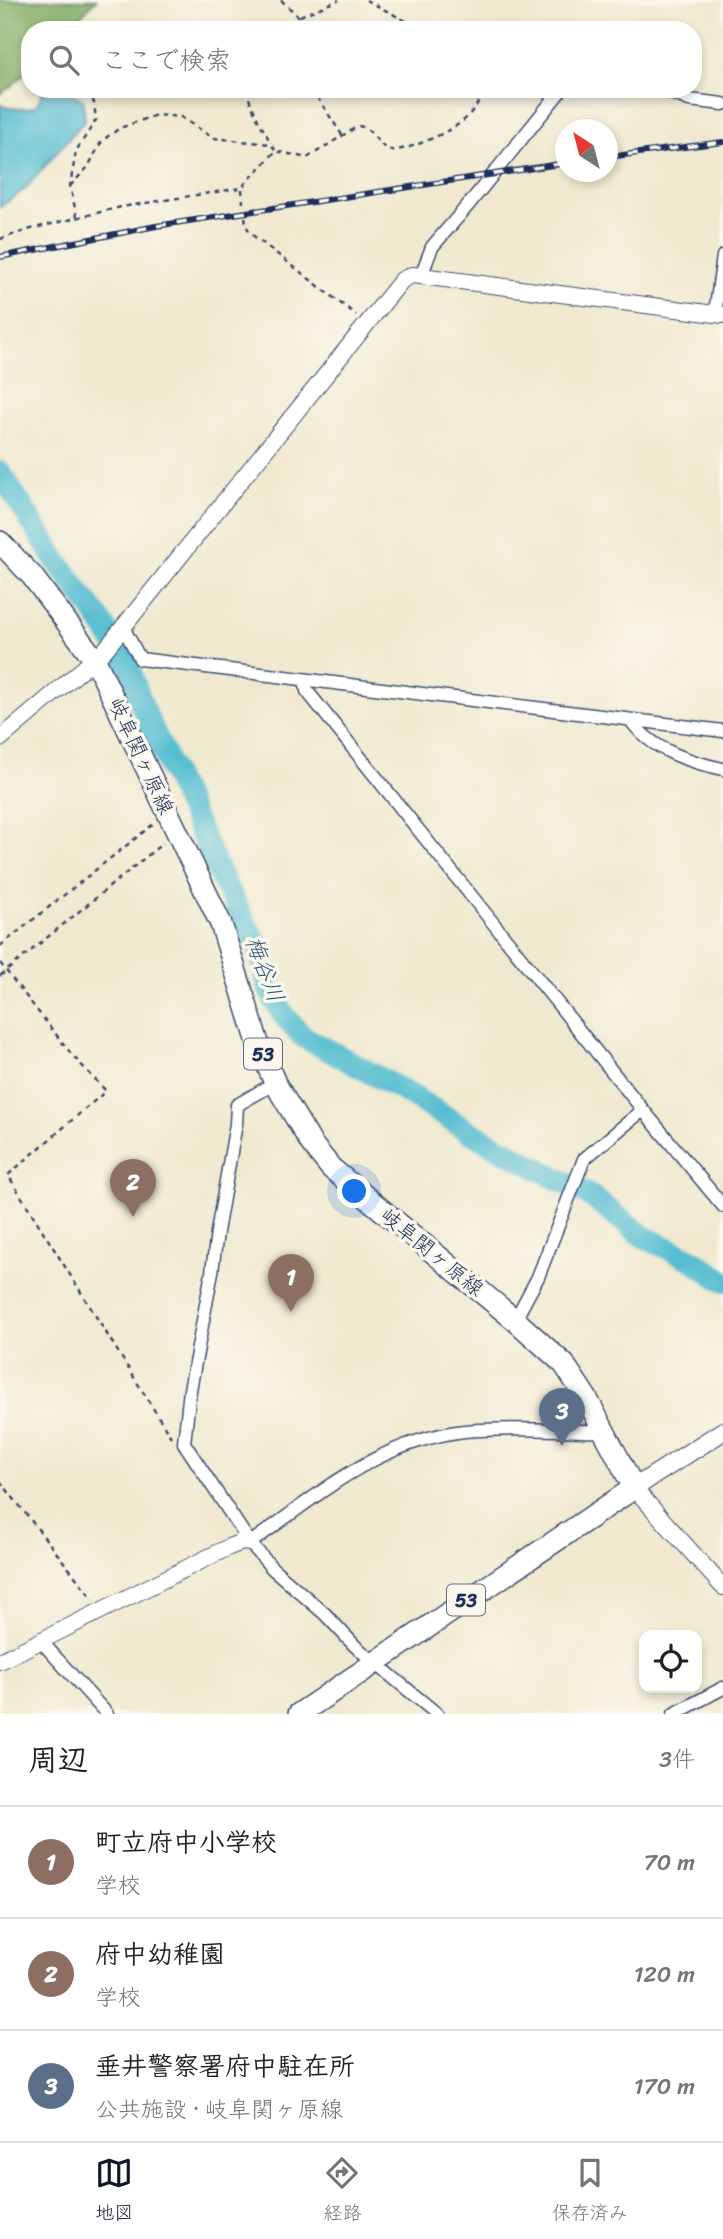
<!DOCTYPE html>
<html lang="ja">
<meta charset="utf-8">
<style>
:root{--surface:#fff;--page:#f2f2f2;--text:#202124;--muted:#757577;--line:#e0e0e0;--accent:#111827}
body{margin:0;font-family:Sriracha,"Klee One",sans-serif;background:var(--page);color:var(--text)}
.controls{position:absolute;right:21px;bottom:21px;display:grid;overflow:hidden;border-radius:14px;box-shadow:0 4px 10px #0003}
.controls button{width:63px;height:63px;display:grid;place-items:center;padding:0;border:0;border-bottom:2px solid var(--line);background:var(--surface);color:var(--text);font:35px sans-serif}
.compass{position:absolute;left:555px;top:119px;width:63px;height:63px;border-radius:50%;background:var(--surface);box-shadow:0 4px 10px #0003;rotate:324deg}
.you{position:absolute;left:355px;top:1192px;width:24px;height:24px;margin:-18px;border:5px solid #fff;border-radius:50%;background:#1a73e8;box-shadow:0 0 0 10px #1a73e833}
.badge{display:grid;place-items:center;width:46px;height:46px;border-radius:50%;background:var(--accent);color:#fff;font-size:23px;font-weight:700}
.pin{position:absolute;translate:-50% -58px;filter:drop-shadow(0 2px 4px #0008)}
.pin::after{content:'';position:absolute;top:37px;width:24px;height:21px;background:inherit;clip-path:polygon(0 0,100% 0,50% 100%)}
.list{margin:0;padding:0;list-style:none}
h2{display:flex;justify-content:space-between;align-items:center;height:91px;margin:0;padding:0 28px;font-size:30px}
h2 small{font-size:23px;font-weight:400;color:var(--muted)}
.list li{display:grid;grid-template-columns:46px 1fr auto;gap:21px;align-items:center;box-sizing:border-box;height:112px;padding:0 28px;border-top:2px solid var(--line)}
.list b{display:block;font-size:26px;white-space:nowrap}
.list p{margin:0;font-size:23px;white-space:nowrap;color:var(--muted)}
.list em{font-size:23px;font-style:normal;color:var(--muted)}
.icon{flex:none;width:38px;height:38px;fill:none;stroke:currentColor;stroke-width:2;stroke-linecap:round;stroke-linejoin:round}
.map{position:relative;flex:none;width:723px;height:1714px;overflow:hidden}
.search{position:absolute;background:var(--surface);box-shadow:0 4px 10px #0003;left:21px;right:21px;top:21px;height:77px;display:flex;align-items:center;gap:18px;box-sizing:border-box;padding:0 24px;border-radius:28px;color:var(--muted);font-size:26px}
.sheet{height:427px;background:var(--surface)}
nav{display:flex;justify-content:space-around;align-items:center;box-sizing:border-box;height:98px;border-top:2px solid var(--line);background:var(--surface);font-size:19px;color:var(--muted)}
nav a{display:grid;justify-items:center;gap:4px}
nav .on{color:var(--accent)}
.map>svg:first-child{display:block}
</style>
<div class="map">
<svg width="723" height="1714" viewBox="0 0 723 1714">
<rect width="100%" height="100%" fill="#fbf7ec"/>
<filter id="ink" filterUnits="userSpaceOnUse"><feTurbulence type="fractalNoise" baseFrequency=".0143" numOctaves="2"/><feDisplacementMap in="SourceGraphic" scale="14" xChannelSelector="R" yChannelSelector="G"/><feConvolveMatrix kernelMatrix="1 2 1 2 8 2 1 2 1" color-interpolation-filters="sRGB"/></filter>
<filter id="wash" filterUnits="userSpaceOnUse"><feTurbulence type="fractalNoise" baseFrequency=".00686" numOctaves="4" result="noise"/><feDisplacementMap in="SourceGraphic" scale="28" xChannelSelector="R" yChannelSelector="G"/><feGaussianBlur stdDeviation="1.57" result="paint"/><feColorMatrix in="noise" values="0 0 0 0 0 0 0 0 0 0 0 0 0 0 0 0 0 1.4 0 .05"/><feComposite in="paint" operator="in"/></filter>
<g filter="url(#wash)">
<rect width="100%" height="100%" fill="#f0e9cf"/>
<polygon fill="#80ac63" stroke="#4e6e60" stroke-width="2" points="0,0 96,0 67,30 30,30 30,68 14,84 0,94"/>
<path fill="#54bdd1" stroke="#387698" stroke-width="2" d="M44,89H64L83,100L85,120L25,189L0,207V105C8,109 28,111 36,105C40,102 42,93 44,89Z"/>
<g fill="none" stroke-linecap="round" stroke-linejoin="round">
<polyline stroke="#54bdd1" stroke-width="23" points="0,472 56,560 96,614 126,660 143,708 175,778 228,891 260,950 269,989 282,1013 302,1036 402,1090 475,1135 592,1197 644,1237 693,1260 723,1281"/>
</g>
</g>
<g filter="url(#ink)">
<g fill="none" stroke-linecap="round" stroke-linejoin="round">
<defs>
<g id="minor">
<polyline points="661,89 689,100 723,104"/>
<polyline points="421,276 432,247 469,204 562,89"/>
<polyline points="715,314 723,256"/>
<polyline points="123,627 140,659 723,731"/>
<polyline points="305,680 307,691 643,1110 723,1206"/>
<path d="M632,722C652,750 690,762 723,769"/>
<polyline points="275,1083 237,1105 236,1124 217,1232 212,1272 190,1390 184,1443 250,1543 272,1568 325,1614 355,1646 437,1714"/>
<polyline points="515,1320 538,1277 584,1159 643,1110"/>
<path d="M250,1543C319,1495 376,1442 464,1431C495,1428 529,1429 560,1430C574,1430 588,1432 602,1431"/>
<polyline points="40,1640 107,1714"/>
<polyline points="674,1714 723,1688"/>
</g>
<g id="tertiary">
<polyline points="0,739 104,651 402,280 412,275 421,276 723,315"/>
<polyline points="634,1488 723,1587"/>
<polyline points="0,1661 229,1547 242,1542 250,1543"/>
</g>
<polyline id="secondary" points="634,1488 723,1431"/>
<polyline id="primary" points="0,542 32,576 95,660 221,924 258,1043 275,1083 311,1143 331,1168 515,1320 564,1364 587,1399 634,1488 299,1714"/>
</defs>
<use href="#minor" stroke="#3b4b6f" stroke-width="15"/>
<use href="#tertiary" stroke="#3b4b6f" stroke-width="18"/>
<use href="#secondary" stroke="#3b4b6f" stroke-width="20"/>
<use href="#primary" stroke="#3b4b6f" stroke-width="24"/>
<g stroke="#3b4b6f" stroke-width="2.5" stroke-dasharray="5 5" stroke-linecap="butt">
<polyline points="281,0 313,30"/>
<polyline points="366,0 423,30"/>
<polyline points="300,16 339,0"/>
<polyline points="245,89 258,120 271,143"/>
<polyline points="312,89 342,135"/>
<polyline points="526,89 543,93"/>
<polyline points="70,186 88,167 100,144 107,137 120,128 156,115 181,117 213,138 271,144 276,151"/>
<polyline points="242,189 243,203"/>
<polyline points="77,217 70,186 76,151 96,120 94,103 89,89"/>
<polyline points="245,217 247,227 250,233 356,315"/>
<path d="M0,239L31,229L121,207L241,188L276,151L307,158L358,126C372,127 376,143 387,149C400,156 453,130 464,120C473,112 480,99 488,89"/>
<polyline points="0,946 156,822"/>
<polyline points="0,963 73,1056 106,1091 8,1175 171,1437"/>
<polyline points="0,976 163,843"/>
<polyline points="0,1481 93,1599"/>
</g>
<use href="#minor" stroke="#fff" stroke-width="12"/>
<use href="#tertiary" stroke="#fff" stroke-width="16"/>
<use href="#secondary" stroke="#fff" stroke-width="18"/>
<use href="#primary" stroke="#fff" stroke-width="21"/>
<defs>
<g id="rail">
<polyline points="608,157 723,142"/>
<polyline points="0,257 156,226 566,163"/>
</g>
</defs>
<use href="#rail" stroke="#1b2f5e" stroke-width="6"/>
<use href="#rail" stroke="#fbf7ec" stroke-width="3.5" stroke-dasharray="10" stroke-linecap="butt"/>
</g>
</g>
<g text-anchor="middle" stroke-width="7" stroke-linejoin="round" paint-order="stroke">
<g fill="#fbf7ec" stroke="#5e6b89" stroke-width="2">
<rect x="244" y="1038.5" width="38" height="31" rx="5"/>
<rect x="447" y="1584.5" width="38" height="31" rx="5"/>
</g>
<g font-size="19" font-weight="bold" fill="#1b2f5e">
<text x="263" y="1061">53</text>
<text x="466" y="1607">53</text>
</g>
<g font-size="21" fill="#1b2f5e" stroke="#fbf7ec">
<text transform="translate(141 756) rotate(65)" y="7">岐阜関ヶ原線</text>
<text transform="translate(432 1252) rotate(39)" y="7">岐阜関ヶ原線</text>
</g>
<g font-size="23" font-style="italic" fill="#2c5a80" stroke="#fbf7ec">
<text transform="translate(265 969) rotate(69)" y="8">梅谷川</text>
</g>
</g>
</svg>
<div class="controls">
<button><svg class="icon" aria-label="locate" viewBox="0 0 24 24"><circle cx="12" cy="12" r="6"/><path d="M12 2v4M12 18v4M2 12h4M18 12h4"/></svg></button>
</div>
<svg class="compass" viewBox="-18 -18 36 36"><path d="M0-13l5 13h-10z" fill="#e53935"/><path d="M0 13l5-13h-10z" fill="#757577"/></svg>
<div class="you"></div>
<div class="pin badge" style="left:291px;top:1312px;background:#8d6e63">1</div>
<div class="pin badge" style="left:133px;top:1217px;background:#8d6e63">2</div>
<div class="pin badge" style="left:562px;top:1446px;background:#5c6f8a">3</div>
<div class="search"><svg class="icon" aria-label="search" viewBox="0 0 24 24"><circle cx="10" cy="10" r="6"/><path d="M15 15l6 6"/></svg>ここで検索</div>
</div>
<section class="sheet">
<h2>周辺<small>3件</small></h2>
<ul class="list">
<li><span class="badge" style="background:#8d6e63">1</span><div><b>町立府中小学校</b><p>学校</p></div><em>70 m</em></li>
<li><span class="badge" style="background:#8d6e63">2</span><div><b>府中幼稚園</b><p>学校</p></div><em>120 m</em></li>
<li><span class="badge" style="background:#5c6f8a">3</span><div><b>垂井警察署府中駐在所</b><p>公共施設 · 岐阜関ヶ原線</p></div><em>170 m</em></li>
</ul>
</section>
<nav>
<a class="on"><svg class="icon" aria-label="map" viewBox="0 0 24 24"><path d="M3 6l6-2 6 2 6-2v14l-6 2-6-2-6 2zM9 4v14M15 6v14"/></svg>地図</a>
<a><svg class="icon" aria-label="directions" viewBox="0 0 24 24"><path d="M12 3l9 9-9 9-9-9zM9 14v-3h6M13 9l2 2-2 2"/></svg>経路</a>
<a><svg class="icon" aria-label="saved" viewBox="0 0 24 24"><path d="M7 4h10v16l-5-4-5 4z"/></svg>保存済み</a>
</nav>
